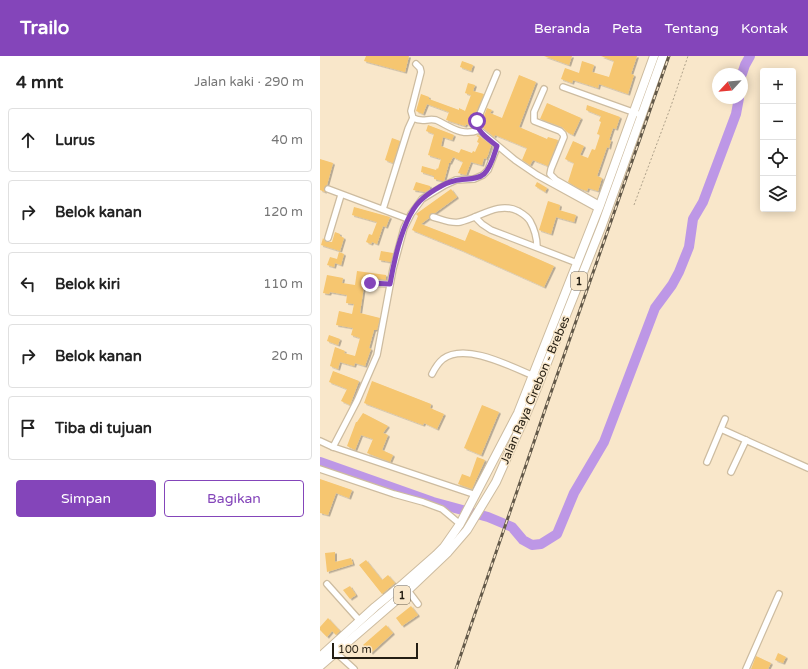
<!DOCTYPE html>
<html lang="id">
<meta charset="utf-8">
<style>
:root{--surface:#fff;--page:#f6f6f6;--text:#222;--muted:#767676;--line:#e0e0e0;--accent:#8445ba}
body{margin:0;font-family:"Varela Round",sans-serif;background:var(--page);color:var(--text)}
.controls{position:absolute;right:12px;top:12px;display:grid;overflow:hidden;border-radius:4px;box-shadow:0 2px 10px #0003}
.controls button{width:36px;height:36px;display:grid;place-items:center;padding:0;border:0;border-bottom:1px solid var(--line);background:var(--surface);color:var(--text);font:20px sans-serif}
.compass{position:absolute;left:392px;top:12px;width:36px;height:36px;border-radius:50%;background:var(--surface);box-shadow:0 2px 10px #0003;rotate:244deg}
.scale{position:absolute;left:12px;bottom:10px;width:86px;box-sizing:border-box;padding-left:4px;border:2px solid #241e13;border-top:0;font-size:11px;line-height:14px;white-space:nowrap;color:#241e13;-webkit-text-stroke:3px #f9e7ca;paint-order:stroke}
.stop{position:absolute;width:12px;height:12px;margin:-9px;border:3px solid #8445ba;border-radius:50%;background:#fff}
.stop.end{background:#8445ba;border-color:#fff;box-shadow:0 1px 4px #0008}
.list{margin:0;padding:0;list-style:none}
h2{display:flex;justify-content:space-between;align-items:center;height:52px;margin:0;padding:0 16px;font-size:17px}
h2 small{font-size:13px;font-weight:400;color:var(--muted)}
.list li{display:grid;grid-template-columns:26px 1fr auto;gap:12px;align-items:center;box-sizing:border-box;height:64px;margin:0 8px 8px;padding:0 8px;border:1px solid var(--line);border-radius:4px}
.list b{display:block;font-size:15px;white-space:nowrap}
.list em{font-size:13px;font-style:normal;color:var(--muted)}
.actions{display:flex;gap:8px;padding:12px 16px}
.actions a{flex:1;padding:9px 0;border:1px solid var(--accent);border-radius:4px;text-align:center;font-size:14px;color:var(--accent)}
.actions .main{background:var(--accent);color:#fff}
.icon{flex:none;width:22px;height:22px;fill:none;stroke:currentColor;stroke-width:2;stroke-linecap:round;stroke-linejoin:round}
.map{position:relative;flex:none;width:488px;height:613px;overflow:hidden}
header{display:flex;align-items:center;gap:24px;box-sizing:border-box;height:56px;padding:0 20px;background:var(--accent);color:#fff}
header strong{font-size:19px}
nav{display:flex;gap:22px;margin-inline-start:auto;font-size:14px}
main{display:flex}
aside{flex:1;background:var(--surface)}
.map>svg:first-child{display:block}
</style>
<header>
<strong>Trailo</strong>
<nav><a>Beranda</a><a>Peta</a><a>Tentang</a><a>Kontak</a></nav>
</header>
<main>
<aside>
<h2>4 mnt<small>Jalan kaki · 290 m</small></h2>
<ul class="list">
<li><svg class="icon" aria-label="ahead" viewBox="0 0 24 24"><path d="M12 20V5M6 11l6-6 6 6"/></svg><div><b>Lurus</b></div><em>40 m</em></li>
<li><svg class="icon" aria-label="right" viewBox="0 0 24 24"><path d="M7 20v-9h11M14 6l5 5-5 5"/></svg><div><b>Belok kanan</b></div><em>120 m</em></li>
<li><svg class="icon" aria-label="left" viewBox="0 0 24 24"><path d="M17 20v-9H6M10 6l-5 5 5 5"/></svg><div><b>Belok kiri</b></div><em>110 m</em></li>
<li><svg class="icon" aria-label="right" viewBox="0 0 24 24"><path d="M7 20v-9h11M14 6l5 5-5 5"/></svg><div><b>Belok kanan</b></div><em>20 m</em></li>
<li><svg class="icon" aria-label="arrive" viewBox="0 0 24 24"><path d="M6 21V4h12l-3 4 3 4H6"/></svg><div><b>Tiba di tujuan</b></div></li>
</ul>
<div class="actions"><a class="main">Simpan</a><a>Bagikan</a></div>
</aside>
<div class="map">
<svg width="488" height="613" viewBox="0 0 488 613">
<defs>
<filter id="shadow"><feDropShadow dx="2" dy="1.5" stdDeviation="0" flood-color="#0004"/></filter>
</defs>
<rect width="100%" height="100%" fill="#f9e7ca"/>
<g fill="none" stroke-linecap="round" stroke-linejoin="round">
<g stroke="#bd97e6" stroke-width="10">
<polyline points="422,18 425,9 430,0"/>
<polyline points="0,406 113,446 168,461 192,471 203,484 212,489 221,488 237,478 254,437 284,386 335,252 352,229 359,216 369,191 373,163 383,146 416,58 419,42"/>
</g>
</g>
<g fill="#f6c66f" filter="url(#shadow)">
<polygon points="46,0 89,0 85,16 44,5"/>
<polygon points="224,0 252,0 249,9"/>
<polygon points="281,0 317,0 311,18 314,19 308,38 279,28 278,32 253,24 252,27 241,23 245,12 259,17 262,5 274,9 272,16 289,21 294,5"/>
<polygon points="142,5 153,9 151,15 140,11"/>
<polygon points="199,19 216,26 199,71 227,83 228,81 238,84 228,110 213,104 210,109 202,104 207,92 175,79 174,81 162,71 161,68 167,52 172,54 170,57 182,62"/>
<polygon points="148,27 155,29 153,35 164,38 150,70 146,68 145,70 126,64 129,56 107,48 103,58 96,55 101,38 109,41 109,43 139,54 139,52 145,55 151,39 145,37"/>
<polygon points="227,47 261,62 253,79 247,76 242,71 220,63"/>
<polygon points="267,49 300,61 296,73 293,72 289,84 291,84 289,92 287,91 277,120 282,122 278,135 268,132 267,135 258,132 248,126 254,107 245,103 253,85 264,90 260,99 268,102 272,93 275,94 280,79 277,78 281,66 279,65 281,60 266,54"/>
<polygon points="108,69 134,79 132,84 123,81 121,90 139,97 141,93 152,97 153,95 155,96 159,87 157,86 159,81 156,80 158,79 171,89 168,99 166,103 164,102 162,109 151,106 146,119 138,117 143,106 133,101 130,107 129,107 124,125 123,125 114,123 114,120 101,116 102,110 116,114 117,112 118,113 121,103 108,99 114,78 106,75"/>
<polygon points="72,82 80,85 73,107 65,104"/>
<polygon points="0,103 13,107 7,129 4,132 5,136 0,134"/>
<polygon points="96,126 110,130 110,133 105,136 93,134"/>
<polygon points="217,126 227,132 225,136 215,130"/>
<polygon points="131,133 137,141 115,157 110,158 109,162 101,168 145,185 150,173 234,210 224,231 141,194 92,174 98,160 96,158"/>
<polygon points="228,145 240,149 239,154 256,159 254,166 236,161 231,178 219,174"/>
<polygon points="34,151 70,161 66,171 63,170 57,188 52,186 51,188 46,186 49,178 52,179 57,166 32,159"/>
<polygon points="15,176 20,178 20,180 24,182 20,195 1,189 3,182 6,186 12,186"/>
<polygon points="61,195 73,197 71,206 59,204"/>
<polygon points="19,196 24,198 21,209 15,207 14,211 7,209 10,201 17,203"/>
<polygon points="37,215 66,219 66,224 50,223 46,224 45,230 44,230 40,257 60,262 57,274 54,274 49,292 51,293 45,310 35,307 34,310 20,306 18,313 10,310 15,291 25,295 24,297 35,300 40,282 31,279 33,272 16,269 19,255 32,258 34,248 26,247 27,239 10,236 9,238 3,237 7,219 23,222 22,227 35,229"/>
<polygon points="9,279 20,283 18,289 7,285"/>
<polygon points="13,315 39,325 30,349 21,345 27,333 9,326"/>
<polygon points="52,325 111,348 110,352 124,358 117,373 104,367 103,369 44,347"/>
<polygon points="162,349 179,356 161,399 144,392"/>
<polygon points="43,357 68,370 63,377 68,379 62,394 73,399 70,406 47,397 53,383 41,379 35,394 27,390 36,366 37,366"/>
<polygon points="157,401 165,404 152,433 138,428 142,418 150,421"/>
<polygon points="0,423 32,434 29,442 16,437 8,459 0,457"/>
<polygon points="15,496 15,506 31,502 33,508 7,516 5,497"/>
<polygon points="46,504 62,524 68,519 75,527 62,538 39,509"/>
<polygon points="30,530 36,539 30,543 23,534"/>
<polygon points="91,550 98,559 82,570 76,562"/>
<polygon points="8,562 20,575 16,579 12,575 7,581 0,574 0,571"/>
<polygon points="66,569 73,577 51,597 43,589"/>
<polygon points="458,597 466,601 463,607 455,604"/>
<polygon points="436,600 451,607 448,613 431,613"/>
</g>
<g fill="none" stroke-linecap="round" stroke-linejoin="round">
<defs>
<g id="minor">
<path d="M96,8L100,12L101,16L91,55L93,62C103,67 107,62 116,64C131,71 142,81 159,74"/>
<polyline points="177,17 157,65 156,68 159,74 195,104 217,119 279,153"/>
<polyline points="243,31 321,59"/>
<polyline points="224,33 214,56 214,65 240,75 243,78 244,81 231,113 230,118 236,124 280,149"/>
<polyline points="8,133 88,163"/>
<polyline points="63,153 88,73 93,62"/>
<path d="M113,161C121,163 131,168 140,166C159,162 178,145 198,155C203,158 207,160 210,165C215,174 217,181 217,191"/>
<polyline points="155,161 162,168 171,174 257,207"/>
<polyline points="8,182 21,139"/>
<polyline points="50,227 70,228"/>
<path d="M112,318C115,312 118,307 123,303C147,285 197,314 221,323"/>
<polyline points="401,373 488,412"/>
<polyline points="0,385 13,391"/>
<polyline points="387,406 405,363"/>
<polyline points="0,413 74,438 103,446 122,453 140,468"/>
<polyline points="411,416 426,384"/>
<polyline points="156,439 13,391 37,345 57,299 73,213 84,172 91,158 102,143 125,129 136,124 154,123 163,119 168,114 177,91"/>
<polyline points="7,528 40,565"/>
<polyline points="86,532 98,548"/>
<polyline points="13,594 34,613"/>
<polyline points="426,613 459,538"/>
</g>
<g id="highway">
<polyline points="0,601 55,551 83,528 116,499 124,491 140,468 198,357 280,149 334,0"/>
<polyline points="0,610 88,534 128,496 147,474 176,426 211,347 282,169 343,0"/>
</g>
</defs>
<use href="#minor" stroke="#cdbca0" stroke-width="8"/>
<use href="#highway" stroke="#cdbca0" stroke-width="10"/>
<polyline stroke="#afa28b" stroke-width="1" stroke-dasharray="2 2" stroke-linecap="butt" points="314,149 351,50 368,0"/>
<use href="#minor" stroke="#fff" stroke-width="5.5"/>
<use href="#highway" stroke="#fff" stroke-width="8"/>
<defs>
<polyline id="rail" points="136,613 227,348 349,0"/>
</defs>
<use href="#rail" stroke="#635949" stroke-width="3"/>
<use href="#rail" stroke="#f9e7ca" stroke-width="1.5" stroke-dasharray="4.5" stroke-linecap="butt"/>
</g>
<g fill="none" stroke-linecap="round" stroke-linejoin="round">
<path stroke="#8445ba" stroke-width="5" d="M50,227L70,228C74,205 83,162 100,145C107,138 124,127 134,125C144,122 156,125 164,118C171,112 174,99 177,90C170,84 156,76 157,65"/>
</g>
<g text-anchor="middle" stroke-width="3" stroke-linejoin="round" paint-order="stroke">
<g fill="#f9e7ca" stroke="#645a4a" stroke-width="1">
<rect x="251" y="216" width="16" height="18" rx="3"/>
<rect x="74" y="530" width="16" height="18" rx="3"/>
</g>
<g font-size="11" font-weight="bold" fill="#241e13">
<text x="259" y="229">1</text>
<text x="82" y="543">1</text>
</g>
<g font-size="12" fill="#241e13" stroke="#f9e7ca">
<text transform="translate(215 334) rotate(-67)" y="4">Jalan Raya Cirebon - Brebes</text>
</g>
</g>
</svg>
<div class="controls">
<button>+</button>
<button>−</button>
<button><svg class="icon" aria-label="locate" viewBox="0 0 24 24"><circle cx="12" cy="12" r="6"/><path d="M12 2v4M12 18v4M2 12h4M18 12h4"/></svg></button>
<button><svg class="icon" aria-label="layers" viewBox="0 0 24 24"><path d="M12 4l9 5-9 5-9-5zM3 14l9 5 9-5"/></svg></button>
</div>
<svg class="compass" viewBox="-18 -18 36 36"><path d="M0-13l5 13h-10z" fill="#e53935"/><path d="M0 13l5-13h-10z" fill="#767676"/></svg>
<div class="scale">100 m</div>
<div class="stop" style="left:157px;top:65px"></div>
<div class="stop end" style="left:50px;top:227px"></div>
</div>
</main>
